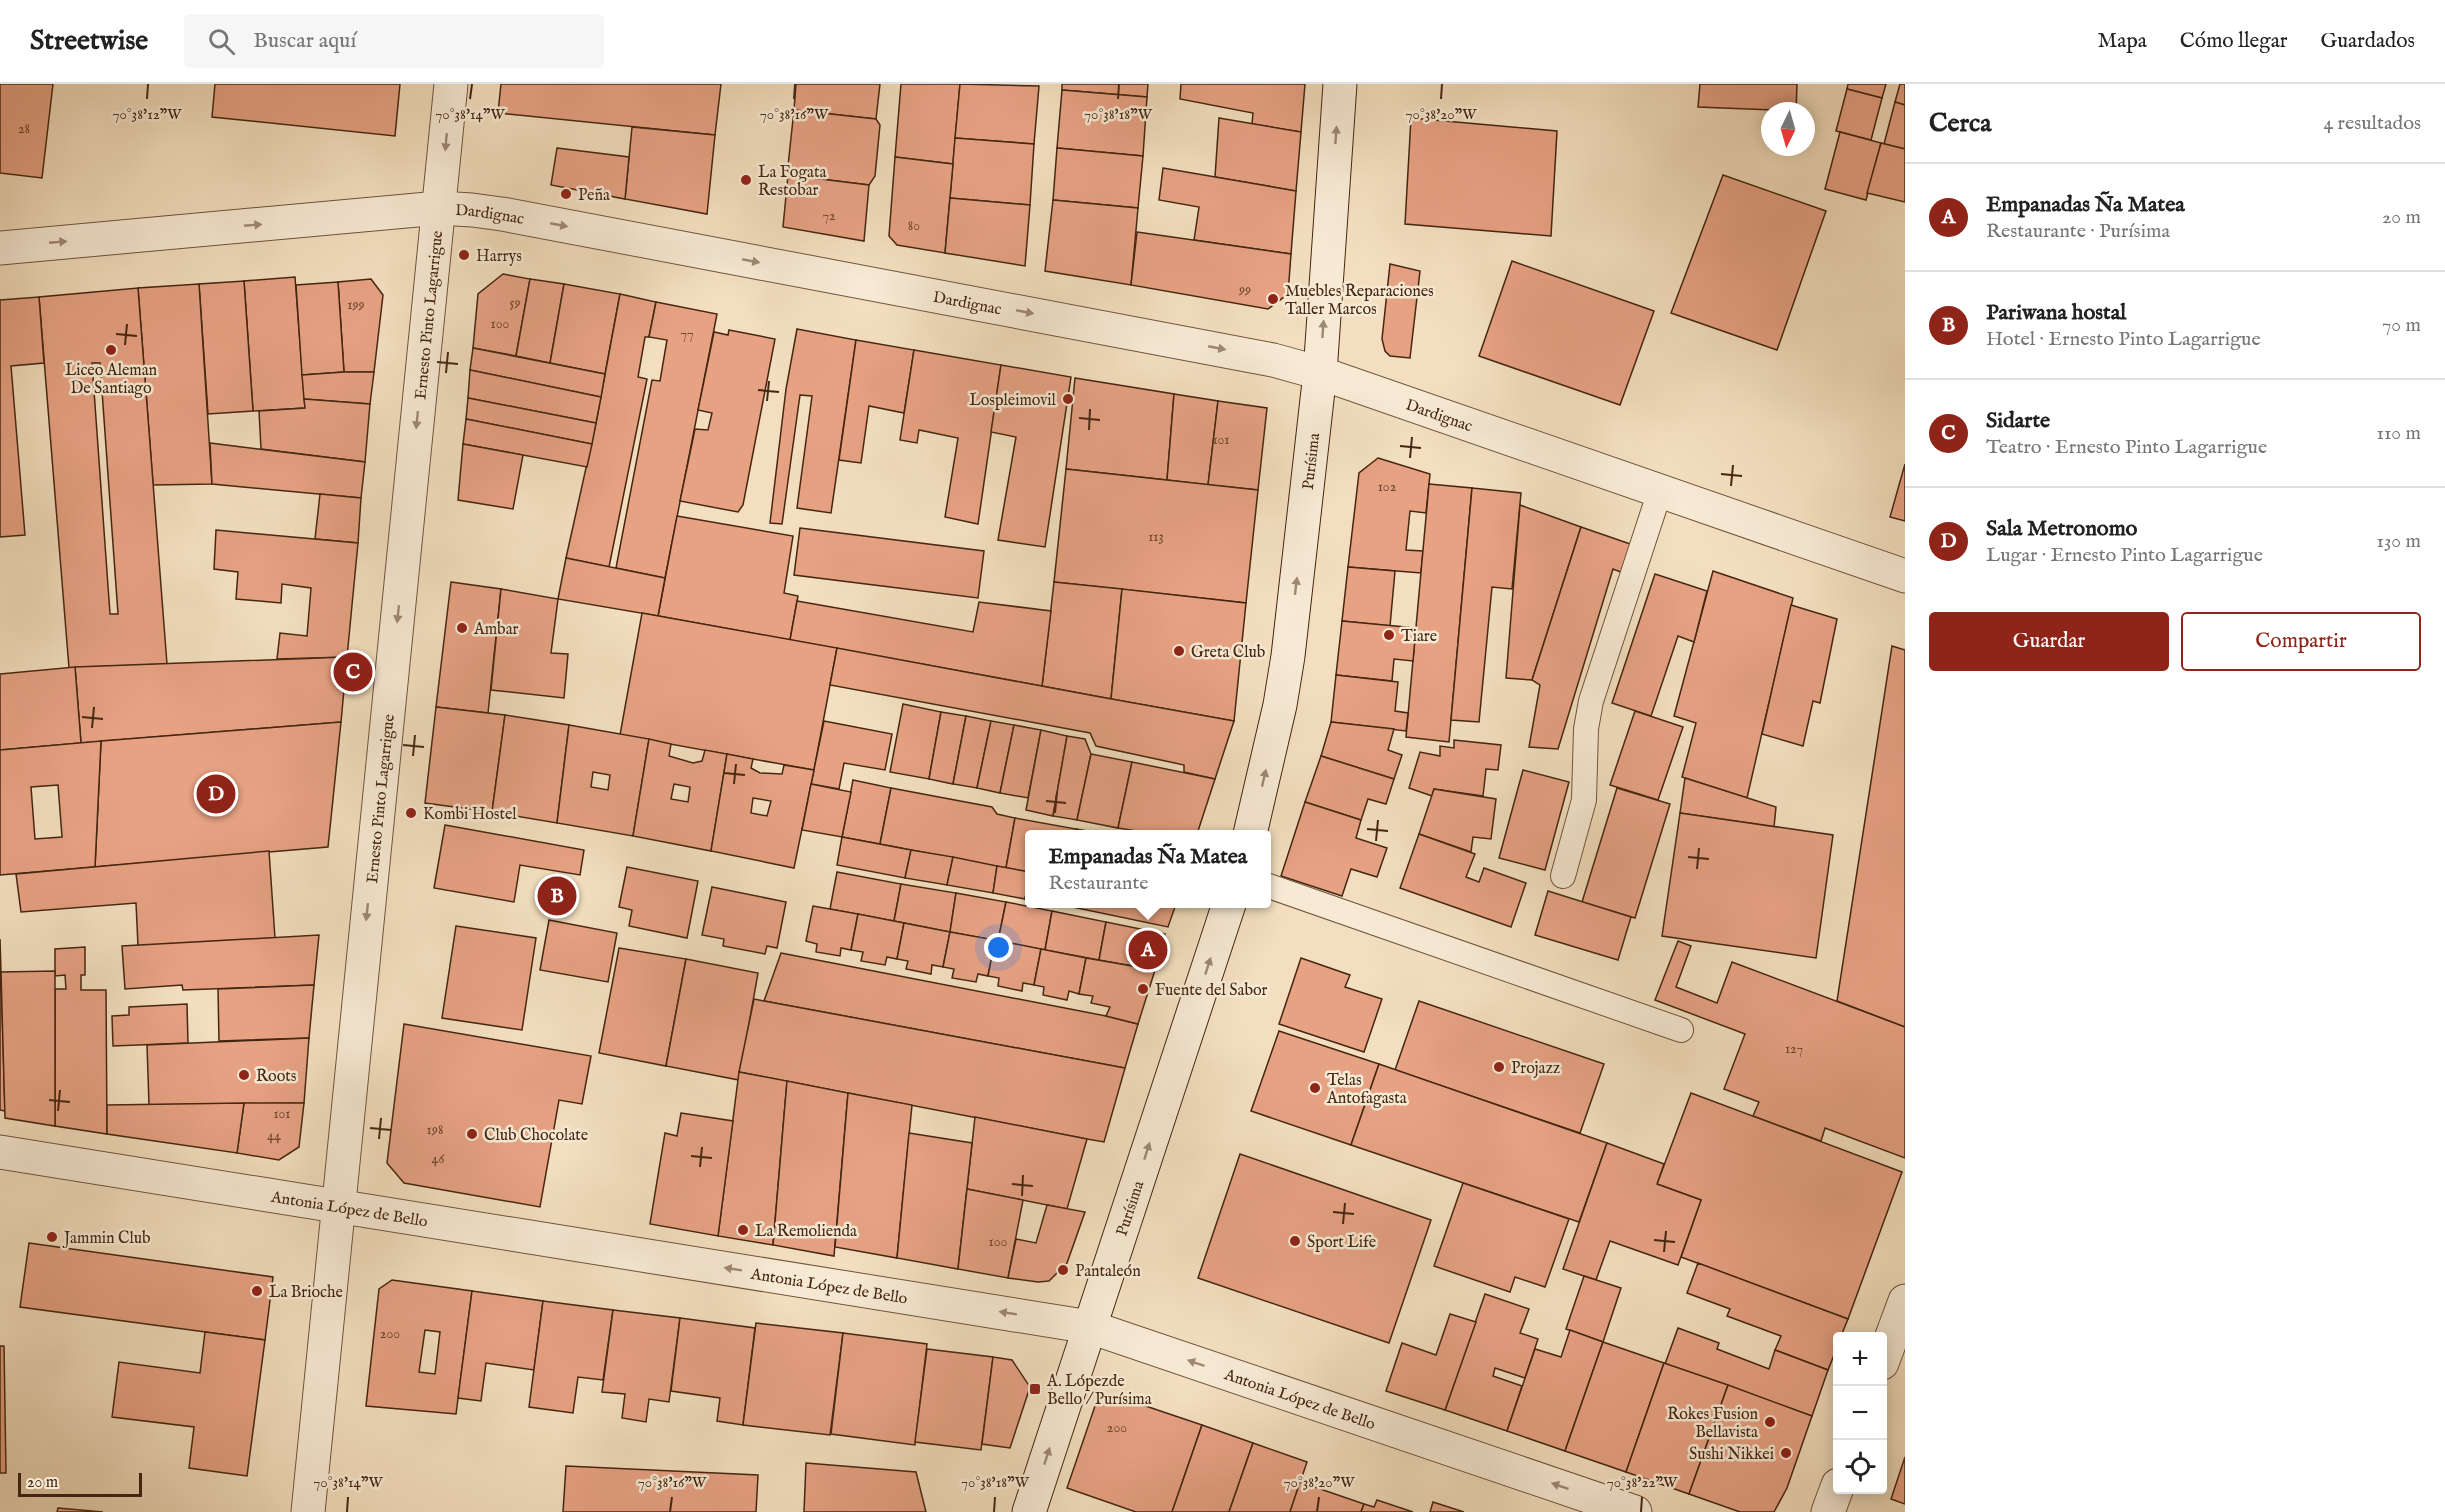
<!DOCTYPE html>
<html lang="es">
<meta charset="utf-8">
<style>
:root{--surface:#fff;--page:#f6f6f6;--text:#222;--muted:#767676;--line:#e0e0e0;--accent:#8f2418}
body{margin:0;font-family:"IM FELL English",serif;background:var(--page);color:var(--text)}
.controls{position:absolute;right:18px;bottom:18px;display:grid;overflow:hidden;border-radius:6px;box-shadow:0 3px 15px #0003}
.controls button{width:54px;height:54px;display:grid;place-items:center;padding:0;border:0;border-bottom:2px solid var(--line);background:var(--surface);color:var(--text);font:30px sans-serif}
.compass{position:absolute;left:1761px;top:18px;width:54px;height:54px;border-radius:50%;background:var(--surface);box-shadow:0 3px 15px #0003;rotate:185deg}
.scale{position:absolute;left:18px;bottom:15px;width:124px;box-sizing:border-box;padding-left:6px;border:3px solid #452611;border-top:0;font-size:16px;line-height:21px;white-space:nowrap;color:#452611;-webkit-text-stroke:4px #f7ead5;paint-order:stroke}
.you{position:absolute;left:999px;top:864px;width:21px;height:21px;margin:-15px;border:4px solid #fff;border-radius:50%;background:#1a73e8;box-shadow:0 0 0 9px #1a73e833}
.badge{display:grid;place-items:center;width:39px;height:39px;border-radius:50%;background:var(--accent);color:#fff;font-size:20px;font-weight:700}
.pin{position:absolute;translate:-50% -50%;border:3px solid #fff;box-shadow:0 2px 6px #0006}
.popup{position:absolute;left:1025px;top:746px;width:246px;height:78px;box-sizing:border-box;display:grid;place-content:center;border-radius:6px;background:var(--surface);filter:drop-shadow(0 2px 4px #0005);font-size:20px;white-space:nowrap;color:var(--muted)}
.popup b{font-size:22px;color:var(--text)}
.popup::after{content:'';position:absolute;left:50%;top:100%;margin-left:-12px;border:12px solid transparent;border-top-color:var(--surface)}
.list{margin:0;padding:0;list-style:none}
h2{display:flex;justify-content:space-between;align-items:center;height:78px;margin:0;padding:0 24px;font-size:26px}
h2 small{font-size:20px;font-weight:400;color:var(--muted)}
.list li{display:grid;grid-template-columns:39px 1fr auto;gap:18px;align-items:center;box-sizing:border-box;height:108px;padding:0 24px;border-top:2px solid var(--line)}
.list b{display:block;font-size:22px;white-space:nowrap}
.list p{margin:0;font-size:20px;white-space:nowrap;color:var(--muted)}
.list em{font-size:20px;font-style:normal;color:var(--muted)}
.actions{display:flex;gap:12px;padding:18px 24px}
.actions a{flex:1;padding:14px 0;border:2px solid var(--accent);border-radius:6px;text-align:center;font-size:21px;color:var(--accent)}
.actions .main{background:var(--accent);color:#fff}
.icon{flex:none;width:33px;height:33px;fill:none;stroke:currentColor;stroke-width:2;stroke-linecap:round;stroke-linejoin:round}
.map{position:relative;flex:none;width:1905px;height:1428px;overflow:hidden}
header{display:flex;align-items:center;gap:36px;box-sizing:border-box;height:84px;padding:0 30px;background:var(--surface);border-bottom:2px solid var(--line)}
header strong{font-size:28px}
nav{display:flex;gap:33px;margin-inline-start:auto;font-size:21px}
.search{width:420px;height:54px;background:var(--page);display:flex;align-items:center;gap:15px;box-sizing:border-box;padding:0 21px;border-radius:6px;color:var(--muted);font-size:22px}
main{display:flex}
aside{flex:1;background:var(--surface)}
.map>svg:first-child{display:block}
</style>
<header>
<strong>Streetwise</strong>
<div class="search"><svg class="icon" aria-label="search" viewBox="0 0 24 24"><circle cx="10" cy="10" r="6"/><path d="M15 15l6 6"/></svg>Buscar aquí</div>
<nav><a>Mapa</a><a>Cómo llegar</a><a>Guardados</a></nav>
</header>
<main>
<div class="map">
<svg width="1905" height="1428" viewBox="0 0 1905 1428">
<rect width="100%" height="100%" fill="#f3dfbf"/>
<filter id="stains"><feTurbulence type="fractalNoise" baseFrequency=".00333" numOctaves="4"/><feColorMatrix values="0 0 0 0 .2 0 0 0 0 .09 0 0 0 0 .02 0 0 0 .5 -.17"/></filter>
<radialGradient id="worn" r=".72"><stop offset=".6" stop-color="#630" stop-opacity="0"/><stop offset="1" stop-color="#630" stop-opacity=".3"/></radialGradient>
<g fill="#e7a284" stroke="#452611" stroke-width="1.5" fill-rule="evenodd">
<polygon points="0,0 53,0 42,94 0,89"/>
<polygon points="215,0 400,0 395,52 212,33"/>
<polygon points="501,0 721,0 715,51 498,29"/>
<polygon points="796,0 880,0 876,35 794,26"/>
<polygon points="901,0 960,0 953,80 895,73"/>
<polygon points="960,0 1039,2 1034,60 955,54"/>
<polygon points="1062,0 1148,0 1147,13 1062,6"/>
<polygon points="1181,0 1305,0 1301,48 1252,40 1253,29 1180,15"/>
<polygon points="1700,0 1797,0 1796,27 1698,23"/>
<polygon points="1848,0 1886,0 1882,14 1847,5"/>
<polygon points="1900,0 1905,0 1905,21 1895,18"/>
<polygon points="1847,5 1882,14 1871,56 1836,47"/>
<polygon points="1062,6 1147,13 1143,72 1057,64"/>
<polygon points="1895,18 1905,21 1905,65 1884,60"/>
<polygon points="794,26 876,35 880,41 875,92 869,101 787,91"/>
<polygon points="1219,34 1301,48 1296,107 1215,93"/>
<polygon points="1411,34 1557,47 1551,152 1405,140"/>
<polygon points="632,43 715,51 707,130 625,115"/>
<polygon points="1840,48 1881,59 1866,116 1825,105"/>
<polygon points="955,54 1034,60 1030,121 950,114"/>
<polygon points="1881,59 1905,65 1905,118 1867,109"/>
<polygon points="557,64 629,73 625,115 551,101"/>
<polygon points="1057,64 1143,72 1138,124 1053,116"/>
<polygon points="895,73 953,80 945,169 897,161 889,152"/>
<polygon points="1163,84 1296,107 1291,170 1194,156 1199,123 1159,116"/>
<polygon points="788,91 869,101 864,157 783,143"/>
<polygon points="1723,91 1826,127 1777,266 1671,229"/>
<polygon points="950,114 1030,121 1025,182 945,169"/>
<polygon points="1053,116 1138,124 1131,201 1045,187"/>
<polygon points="1137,148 1291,170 1288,210 1268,225 1131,201"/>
<polygon points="1512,177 1654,227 1620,321 1479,272"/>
<polygon points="1390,180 1420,187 1410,274 1390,272 1385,267 1382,255"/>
<polygon points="503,190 530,195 516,272 473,264 478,210"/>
<polygon points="295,193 305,324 253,327 244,197"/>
<polygon points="371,195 383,211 374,288 344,288 338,198"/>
<polygon points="530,195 564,200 550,279 516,272"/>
<polygon points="244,197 253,327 208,330 199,200"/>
<polygon points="338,198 344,288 302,291 296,201"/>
<polygon points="199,200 212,400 153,401 138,204"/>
<polygon points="564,200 620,210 605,290 550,279"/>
<path d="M138,204L167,580L69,584L39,213ZM92,279H100L118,530H110Z"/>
<polygon points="620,210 656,218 649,253 645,253 638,293 647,295 609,483 566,474 596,339"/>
<polygon points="39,213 44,279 11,282 25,451 0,453 0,216"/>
<polygon points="656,218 717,230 665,494 616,484 652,296 660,297 667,256 649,253"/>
<polygon points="797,245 856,256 831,429 797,424 812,312 800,311 782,440 770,439 786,305"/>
<polygon points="729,246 775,255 743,421 738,428 680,417 695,345 708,346 712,329 698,326 714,248 728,251"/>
<polygon points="856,256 914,266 904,329 869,322 861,379 839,376"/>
<polygon points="473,264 605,290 601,313 470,286"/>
<polygon points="914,266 1001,281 978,440 945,433 958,354 919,346 917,359 900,356"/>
<polygon points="1001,281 1071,293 1045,463 998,456 1016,353 991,348"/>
<polygon points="470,286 601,313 596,339 468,314"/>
<polygon points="344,288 374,288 370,320 304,315 302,291"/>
<polygon points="1075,294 1174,310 1167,396 1066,385"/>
<polygon points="1174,310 1218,317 1208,401 1167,396"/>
<polygon points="468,314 596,339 592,360 466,335"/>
<polygon points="304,315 370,320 365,378 261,365 259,327 305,324"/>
<polygon points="1218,317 1267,324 1258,406 1208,401"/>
<polygon points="466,335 592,360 587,383 463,360"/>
<polygon points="210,359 365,378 361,414 212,400"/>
<polygon points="463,360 523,371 513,425 458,416"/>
<polygon points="1378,374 1430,390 1426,429 1410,427 1406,466 1423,467 1421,489 1348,483 1359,389"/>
<polygon points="1905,380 1905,437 1890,433"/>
<polygon points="1066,385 1258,406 1246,519 1054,498"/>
<polygon points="1429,400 1472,404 1449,658 1406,653"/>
<polygon points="1472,404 1521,409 1512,505 1492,503 1479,638 1451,636"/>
<polygon points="320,410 361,414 358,459 315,455"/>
<polygon points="1520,421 1581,443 1532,596 1506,594"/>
<polygon points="677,432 793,452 784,509 798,512 790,556 658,532"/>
<polygon points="1581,443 1636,462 1626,490 1613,485 1558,665 1529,663 1540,601 1532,596"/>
<polygon points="800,444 984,467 978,514 794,491"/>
<polygon points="216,446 358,459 347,573 277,575 280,549 307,552 311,504 282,500 281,519 236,515 238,488 214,485"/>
<polygon points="566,474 665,494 658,532 558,515"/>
<polygon points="1348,483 1395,487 1390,542 1342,537"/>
<polygon points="1713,487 1793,514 1747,714 1682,693 1696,639 1674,632"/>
<polygon points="1655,490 1707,507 1694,558 1678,552 1651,632 1612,619"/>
<polygon points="451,498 501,505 488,629 436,623"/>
<polygon points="1054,498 1122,505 1111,615 1042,602"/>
<polygon points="501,505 558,515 551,569 568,570 564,614 491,606"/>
<polygon points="1122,505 1246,519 1234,637 1111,615"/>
<polygon points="797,517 973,548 979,518 1051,527 1042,602 790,556"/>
<polygon points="1791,521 1837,535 1820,619 1813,617 1803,662 1762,650"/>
<polygon points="642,529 837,564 814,686 620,651"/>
<polygon points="1342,537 1416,544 1413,577 1394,575 1392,597 1336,591"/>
<polygon points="1892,562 1905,566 1905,943 1837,917"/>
<polygon points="837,564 1095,612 1234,637 1215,695 1184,688 1184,681 1096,662 1090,649 830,601"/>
<polygon points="347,573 341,638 81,659 75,583"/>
<polygon points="75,583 81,659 0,666 0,590"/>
<polygon points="1336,591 1398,598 1395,627 1408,629 1406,647 1331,638"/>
<polygon points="903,620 941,628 929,695 890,688"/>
<polygon points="436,623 505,631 492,728 425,719"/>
<polygon points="1635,627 1683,643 1658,716 1610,701"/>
<polygon points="941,628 966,632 953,700 929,695"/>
<polygon points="505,631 569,641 557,739 492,728"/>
<polygon points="966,632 991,637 977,704 953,700"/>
<polygon points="824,637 892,650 885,686 844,679 839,705 811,700"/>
<polygon points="991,637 1014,641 1000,709 977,704"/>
<polygon points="341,638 328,763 95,783 101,657"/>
<polygon points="1331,638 1394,645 1388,666 1402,671 1394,695 1321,672"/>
<path d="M569,641L649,655L633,752L557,739ZM593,688L610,691L608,706L591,703Z"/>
<polygon points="1014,641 1041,646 1028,714 1000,709"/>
<polygon points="1041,646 1067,652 1053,732 1026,726"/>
<polygon points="1067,652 1085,655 1091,670 1077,736 1053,732"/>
<path d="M649,655L671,660L669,672L693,679L702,677L705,666L727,670L711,767L633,752ZM674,700L690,703L688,718L671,715Z"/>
<polygon points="1454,656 1501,661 1498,686 1486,685 1483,712 1434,705 1432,712 1409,704 1420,668 1440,672 1440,662 1454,664"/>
<path d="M101,657L95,783L0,791V666ZM58,701L62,753L35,755L31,703Z"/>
<path d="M727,670L753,675L751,684L760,689L782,690L784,681L814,686L794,784L711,767ZM753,714L771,717L767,732L751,729Z"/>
<polygon points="1091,670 1132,678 1118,744 1077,736"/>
<polygon points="1321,672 1394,695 1386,720 1368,715 1361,736 1305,718"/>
<polygon points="1132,678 1215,695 1197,750 1154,750 1118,744"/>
<polygon points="1523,686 1569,698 1545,786 1499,774"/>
<polygon points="1685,694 1776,723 1774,743 1680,729"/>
<polygon points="853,696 891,704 880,760 842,753"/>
<polygon points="811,700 851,708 842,753 802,746"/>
<polygon points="891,704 992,723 997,730 1015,734 1006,784 880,760"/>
<polygon points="1617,704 1670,720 1635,834 1582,818"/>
<polygon points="1434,705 1496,715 1491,755 1473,753 1471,768 1419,750"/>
<polygon points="1305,718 1361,736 1356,754 1387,764 1377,793 1351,785 1342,812 1281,792"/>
<polygon points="1680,729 1833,751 1816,874 1662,852"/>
<polygon points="1015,734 1076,745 1075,750 1030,750 1030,788 1006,784"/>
<polygon points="445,741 584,766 580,791 520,781 514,818 434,804"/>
<polygon points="1076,745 1105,750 1075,750"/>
<polygon points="1419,750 1475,770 1466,793 1479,798 1484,784 1526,799 1511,843 1400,804"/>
<polygon points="842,753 911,766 905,794 837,781"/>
<polygon points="911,766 953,773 947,801 905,794"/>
<polygon points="269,767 275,854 138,862 136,819 21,828 16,790"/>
<polygon points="953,773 997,782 993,809 947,801"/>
<polygon points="997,782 1030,788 1025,815 993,809"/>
<polygon points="627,783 698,797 687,854 629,842 632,826 619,823"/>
<polygon points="837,788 901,800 894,837 830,825"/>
<polygon points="1030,790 1030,816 1025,815"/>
<polygon points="901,800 956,809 950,848 894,837"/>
<polygon points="712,803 786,818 777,864 767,862 765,870 723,862 724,855 702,851"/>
<polygon points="1548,807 1631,833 1618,876 1535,851"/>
<polygon points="956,809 1006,818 998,857 950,848"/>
<polygon points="1006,818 1052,827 1045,866 998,857"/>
<polygon points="1058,820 1176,820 1168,843"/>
<polygon points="813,822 858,830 851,866 841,864 840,872 816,868 817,860 806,857"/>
<polygon points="1052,827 1106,838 1099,876 1045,866"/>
<polygon points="858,830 904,839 897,875 887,873 885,881 861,877 863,868 851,866"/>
<polygon points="549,836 617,849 608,898 540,886"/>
<polygon points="1106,838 1165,850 1155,886 1099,876"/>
<polygon points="904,839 950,848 943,883 932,881 931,890 906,885 908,877 897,875"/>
<polygon points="456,842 536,854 522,946 442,934"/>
<polygon points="950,848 995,856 988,892 978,890 976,898 952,894 954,885 943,883"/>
<polygon points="319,851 314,901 183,906 182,901 125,905 122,862"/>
<polygon points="0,855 1,888 5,1027 0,1026"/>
<polygon points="995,856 1041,865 1034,901 1023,899 1022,907 998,902 999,894 988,892"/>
<polygon points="1678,857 1691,862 1676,903 1717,919 1732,878 1905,943 1905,1074 1825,1044 1821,1057 1753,1032 1759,1018 1724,1005 1745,950 1655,916"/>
<polygon points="85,863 85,891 81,891 81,906 106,906 107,1050 55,1042 55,905 66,905 65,891 55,892 55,865"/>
<polygon points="619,864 686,875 666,982 599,969"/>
<polygon points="1041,865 1086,874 1079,910 1069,907 1067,916 1043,911 1044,903 1034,901"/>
<polygon points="781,869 1106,932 1138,940 1125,984 764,917"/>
<polygon points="1086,874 1155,886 1138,940 1106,932 1110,923 1091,919 1093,912 1079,910"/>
<polygon points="1301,874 1350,891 1345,903 1382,915 1364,968 1279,940"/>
<polygon points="686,875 758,889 739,996 666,982"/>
<polygon points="55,887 55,1042 5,1034 1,888"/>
<polygon points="314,901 309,954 219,957 218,905"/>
<polygon points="754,915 764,917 1125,984 1104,1058 1087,1055 739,988"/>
<polygon points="1419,917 1604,980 1580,1049 1395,986"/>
<polygon points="187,920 188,959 113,962 112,932 129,931 129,923"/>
<polygon points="404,940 591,972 582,1020 559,1016 540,1123 404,1099 387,1079"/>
<polygon points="1279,947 1379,980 1351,1061 1251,1027"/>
<polygon points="309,954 304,1019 149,1021 147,961"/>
<polygon points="1379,980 1607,1059 1579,1138 1351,1061"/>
<polygon points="739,988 787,997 773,1161 718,1152"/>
<polygon points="787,997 848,1009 834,1172 773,1161"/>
<polygon points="848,1009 912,1021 897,1174 835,1163"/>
<polygon points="1691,1009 1902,1088 1848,1235 1681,1173 1701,1116 1657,1100"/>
<polygon points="244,1019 304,1019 299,1063 279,1076 237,1069"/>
<polygon points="244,1019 237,1069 107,1050 107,1021"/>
<polygon points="681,1029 733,1037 718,1152 650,1140 665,1049 677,1052"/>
<polygon points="975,1033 1087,1055 1067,1125 967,1105"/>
<polygon points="909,1049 972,1059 958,1185 897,1174"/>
<polygon points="1607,1059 1664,1080 1657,1100 1701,1116 1678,1181 1610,1157 1596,1196 1563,1185"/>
<polygon points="1240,1070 1431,1136 1389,1259 1198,1194"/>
<polygon points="1463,1099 1569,1135 1545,1203 1515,1193 1510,1208 1434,1182"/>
<polygon points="967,1105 1023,1116 1008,1194 958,1185"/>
<polygon points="1047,1121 1085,1128 1067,1179 1049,1197 1038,1198 1008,1194 1016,1155 1036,1159"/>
<polygon points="29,1159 273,1193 265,1256 20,1223"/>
<polygon points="1698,1179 1848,1235 1841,1252 1838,1252 1838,1261 1828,1286 1775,1266 1781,1252 1727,1232 1730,1225 1687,1209"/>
<polygon points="1584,1192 1621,1204 1603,1258 1566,1245"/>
<path d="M392,1196L472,1207L456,1330L366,1322L379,1205ZM425,1246L440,1248L435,1290L419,1288Z"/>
<polygon points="472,1207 543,1217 534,1286 486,1279 481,1317 458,1314"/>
<polygon points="1485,1210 1529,1225 1520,1249 1538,1255 1525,1294 1495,1284 1493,1292 1522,1302 1507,1347 1445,1326"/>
<polygon points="543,1217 613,1226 603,1296 578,1293 573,1329 529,1323"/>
<polygon points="613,1226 680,1234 669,1318 649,1315 646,1338 622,1334 625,1310 602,1308"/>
<polygon points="1450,1230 1476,1238 1445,1326 1386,1307 1402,1259 1436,1271"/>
<polygon points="680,1234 755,1244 743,1341 717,1337 720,1314 671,1307"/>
<polygon points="756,1239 843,1249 830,1351 743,1341"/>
<polygon points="1678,1244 1719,1259 1717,1265 1769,1285 1775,1266 1828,1286 1812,1332 1665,1280"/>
<polygon points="1570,1246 1603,1258 1565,1367 1507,1347 1535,1265 1561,1273"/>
<polygon points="205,1248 265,1256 247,1392 189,1384 194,1343 112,1333 119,1278 200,1289"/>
<polygon points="843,1249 927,1260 915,1361 831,1350"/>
<polygon points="1603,1258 1664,1279 1626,1388 1565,1367"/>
<polygon points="0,1262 4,1262 6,1389 0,1389"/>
<polygon points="927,1265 993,1273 981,1366 915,1358"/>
<polygon points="993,1273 1012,1276 1030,1303 1010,1364 982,1360"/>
<polygon points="1664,1279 1728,1301 1689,1410 1626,1388"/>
<polygon points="1728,1301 1812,1332 1787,1404 1774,1428 1740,1428 1689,1410"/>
<polygon points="1119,1313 1202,1341 1172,1428 1136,1428 1067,1404 1095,1322"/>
<polygon points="1202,1341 1253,1359 1229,1428 1172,1428"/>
<polygon points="1253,1359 1307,1378 1290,1428 1229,1428"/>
<polygon points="1905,1373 1905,1420 1891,1415"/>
<polygon points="806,1379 916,1388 926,1428 804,1428"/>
<polygon points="566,1382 758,1391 756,1428 563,1428"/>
<polygon points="1300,1398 1364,1420 1361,1428 1290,1428"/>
<polygon points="1377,1416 1413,1428 1361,1428 1364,1420 1374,1423"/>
<polygon points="1433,1418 1464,1428 1430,1428"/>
<polygon points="58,1424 103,1428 57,1428"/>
</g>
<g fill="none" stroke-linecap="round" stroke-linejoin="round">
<defs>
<g id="lane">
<polyline points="1563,792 1584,716 1586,645 1591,617 1660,407"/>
<polyline points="1266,801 1681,946"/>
</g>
<g id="street">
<path id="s1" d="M0,164L439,124L472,126L502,130L1273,276L1320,289L1905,492"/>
<path id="s2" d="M0,1068L1090,1243L1635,1428"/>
<polyline points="1882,1279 1905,1217"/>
<path id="s3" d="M308,1428L451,0"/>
<polyline points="1828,1428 1838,1401"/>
</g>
<g id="secondary">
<path id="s4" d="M1250,750L1280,621L1288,572L1320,289L1340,0"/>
<path id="s5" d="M1029,1428L1229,820"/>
</g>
</defs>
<use href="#lane" stroke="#70543c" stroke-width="26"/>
<use href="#street" stroke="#70543c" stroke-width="35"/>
<use href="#secondary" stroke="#452611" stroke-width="35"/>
<use href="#lane" stroke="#f7ead5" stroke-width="24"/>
<use href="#street" stroke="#f7ead5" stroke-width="33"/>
<use href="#secondary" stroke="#f7ead5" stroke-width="33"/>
</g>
<defs><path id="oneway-solid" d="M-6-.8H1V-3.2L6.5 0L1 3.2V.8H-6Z" transform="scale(1.5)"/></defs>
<g fill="#9e8873">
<use href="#oneway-solid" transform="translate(1336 51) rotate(-86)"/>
<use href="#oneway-solid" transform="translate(446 58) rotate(95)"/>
<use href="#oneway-solid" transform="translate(253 141) rotate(-5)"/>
<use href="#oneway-solid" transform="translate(559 141) rotate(11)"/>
<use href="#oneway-solid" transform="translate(58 158) rotate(-5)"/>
<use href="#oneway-solid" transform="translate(751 177) rotate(11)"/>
<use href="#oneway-solid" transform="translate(1025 228) rotate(11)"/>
<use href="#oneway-solid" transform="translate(1323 245) rotate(-86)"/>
<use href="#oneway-solid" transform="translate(1217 264) rotate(11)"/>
<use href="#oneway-solid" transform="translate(417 336) rotate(96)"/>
<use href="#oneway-solid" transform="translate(1296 502) rotate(-83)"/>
<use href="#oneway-solid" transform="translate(398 530) rotate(96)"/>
<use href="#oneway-solid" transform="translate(1264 694) rotate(-77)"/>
<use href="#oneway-solid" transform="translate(367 828) rotate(96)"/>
<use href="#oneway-solid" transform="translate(1208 882) rotate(-72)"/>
<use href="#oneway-solid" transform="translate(1147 1067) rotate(-72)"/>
<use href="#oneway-solid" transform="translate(733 1185) rotate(-171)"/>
<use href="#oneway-solid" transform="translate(1008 1229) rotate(-171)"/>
<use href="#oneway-solid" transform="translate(1196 1279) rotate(-161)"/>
<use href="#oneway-solid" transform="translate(1047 1372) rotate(-72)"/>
<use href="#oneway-solid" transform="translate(1560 1402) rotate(-161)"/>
</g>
<path fill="none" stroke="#452611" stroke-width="2" d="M147,15L148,0M470,15L472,0M794,15L795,0M1118,15L1119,0M1441,15L1442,0M116,250L137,252M125,261L127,240M437,278L458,280M446,289L448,268M758,306L779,308M767,317L769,297M1079,334L1100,336M1089,346L1090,325M1400,362L1421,364M1410,374L1412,353M1721,390L1742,392M1731,402L1733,381M82,633L103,635M92,644L94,623M403,661L424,663M413,672L415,651M724,689L745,691M734,700L736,680M1046,717L1066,719M1055,729L1057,708M1367,745L1388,747M1376,757L1378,736M1688,773L1709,775M1697,785L1699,764M49,1016L70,1018M58,1027L60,1006M370,1044L391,1046M379,1055L381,1034M691,1072L712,1074M700,1083L702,1063M1012,1100L1033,1102M1022,1112L1023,1091M1333,1128L1354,1130M1343,1140L1345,1119M1654,1156L1675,1158M1664,1168L1666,1147M347,1428L348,1413M670,1428L672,1413M994,1428L995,1413M1317,1428L1319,1413M1641,1428L1642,1413"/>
<g fill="#8f2418" stroke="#f7ead5" stroke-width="2">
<circle cx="746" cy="96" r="6"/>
<circle cx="566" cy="110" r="6"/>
<circle cx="464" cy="171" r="6"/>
<circle cx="1273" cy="215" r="6"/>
<circle cx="111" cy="266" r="6"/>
<circle cx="1068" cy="315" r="6"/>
<circle cx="462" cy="544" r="6"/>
<circle cx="1389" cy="551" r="6"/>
<circle cx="1179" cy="567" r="6"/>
<circle cx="411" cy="729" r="6"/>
<circle cx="1143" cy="905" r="6"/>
<circle cx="1499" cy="983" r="6"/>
<circle cx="244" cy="991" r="6"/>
<circle cx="1315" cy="1004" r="6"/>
<circle cx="472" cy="1050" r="6"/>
<circle cx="743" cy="1146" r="6"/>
<circle cx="52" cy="1153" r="6"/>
<circle cx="1295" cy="1157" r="6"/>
<circle cx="1063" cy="1186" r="6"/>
<circle cx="257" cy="1207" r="6"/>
<rect x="1029" y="1299" width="12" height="12" rx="3"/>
<circle cx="1770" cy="1338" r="6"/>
<circle cx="1786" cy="1369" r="6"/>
</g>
<g text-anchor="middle" stroke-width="5" stroke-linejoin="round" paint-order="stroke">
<g font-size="14" fill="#6e452e">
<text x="24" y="49">28</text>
<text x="829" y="136">72</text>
<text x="914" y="146">80</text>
<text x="1245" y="210">99</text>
<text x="515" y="223">59</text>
<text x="356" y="225">199</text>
<text x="500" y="244">100</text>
<text x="687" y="254">77</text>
<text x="1221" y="360">101</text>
<text x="1387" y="407">102</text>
<text x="1156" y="457">113</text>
<text x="1794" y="969">127</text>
<text x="282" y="1034">101</text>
<text x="435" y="1050">198</text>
<text x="274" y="1056">44</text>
<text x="438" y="1079">46</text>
<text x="998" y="1162">100</text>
<text x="390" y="1254">200</text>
<text x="1117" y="1348">200</text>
</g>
<g font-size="16" fill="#452611" stroke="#f7ead5" text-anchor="start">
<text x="758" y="93">La Fogata<tspan x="758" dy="18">Restobar</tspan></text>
<text x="578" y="116">Peña</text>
<text x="476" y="177">Harrys</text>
<text x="1285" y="212">Muebles Reparaciones<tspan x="1285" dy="18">Taller Marcos</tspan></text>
<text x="111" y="291" text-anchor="middle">Liceo Aleman<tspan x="111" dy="18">De Santiago</tspan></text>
<text x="1056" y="321" text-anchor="end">Lospleimovil</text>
<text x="474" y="550">Ambar</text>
<text x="1401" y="557">Tiare</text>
<text x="1191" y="573">Greta Club</text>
<text x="423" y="735">Kombi Hostel</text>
<text x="1155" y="911">Fuente del Sabor</text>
<text x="1511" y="989">Projazz</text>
<text x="256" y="997">Roots</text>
<text x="1327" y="1001">Telas<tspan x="1327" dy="18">Antofagasta</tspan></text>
<text x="484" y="1056">Club Chocolate</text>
<text x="755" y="1152">La Remolienda</text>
<text x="64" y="1159">Jammin Club</text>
<text x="1307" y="1163">Sport Life</text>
<text x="1075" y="1192">Pantaleón</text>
<text x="269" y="1213">La Brioche</text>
<text x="1047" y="1302">A. Lópezde<tspan x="1047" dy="18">Bello / Purísima</tspan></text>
<text x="1758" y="1335" text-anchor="end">Rokes Fusion<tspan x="1758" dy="18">Bellavista</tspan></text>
<text x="1774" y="1375" text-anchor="end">Sushi Nikkei</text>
</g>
<g font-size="16" fill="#452611" stroke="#f7ead5">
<text dy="6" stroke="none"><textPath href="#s1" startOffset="492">Dardignac</textPath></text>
<text dy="6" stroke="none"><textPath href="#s1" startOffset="978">Dardignac</textPath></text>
<text dy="6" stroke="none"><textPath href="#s3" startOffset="1203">Ernesto Pinto Lagarrigue</textPath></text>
<text dy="6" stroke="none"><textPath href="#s1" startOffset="1464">Dardignac</textPath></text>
<text dy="6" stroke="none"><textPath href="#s4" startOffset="378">Purísima</textPath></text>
<text dy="6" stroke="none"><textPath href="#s3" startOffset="717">Ernesto Pinto Lagarrigue</textPath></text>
<text dy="6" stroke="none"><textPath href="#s2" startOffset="354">Antonia López de Bello</textPath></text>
<text dy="6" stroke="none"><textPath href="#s5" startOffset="320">Purísima</textPath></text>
<text dy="6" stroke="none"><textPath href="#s2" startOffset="840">Antonia López de Bello</textPath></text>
<text dy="6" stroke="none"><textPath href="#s2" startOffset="1326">Antonia López de Bello</textPath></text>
</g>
</g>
<g font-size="15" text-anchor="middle" fill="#452611" stroke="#f7ead5" stroke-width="5" stroke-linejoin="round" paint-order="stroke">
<text x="147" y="35">70°38'12"W</text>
<text x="470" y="35">70°38'14"W</text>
<text x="1118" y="35">70°38'18"W</text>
<text x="1441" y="35">70°38'20"W</text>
<text x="794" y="35">70°38'16"W</text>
<text x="348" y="1403">70°38'14"W</text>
<text x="672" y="1403">70°38'16"W</text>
<text x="995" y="1403">70°38'18"W</text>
<text x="1319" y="1403">70°38'20"W</text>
<text x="1642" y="1403">70°38'22"W</text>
</g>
<rect width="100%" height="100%" filter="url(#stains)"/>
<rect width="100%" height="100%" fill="url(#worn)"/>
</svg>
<div class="controls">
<button>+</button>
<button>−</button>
<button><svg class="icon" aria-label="locate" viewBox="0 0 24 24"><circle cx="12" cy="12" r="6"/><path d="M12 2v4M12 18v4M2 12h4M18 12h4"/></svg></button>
</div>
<svg class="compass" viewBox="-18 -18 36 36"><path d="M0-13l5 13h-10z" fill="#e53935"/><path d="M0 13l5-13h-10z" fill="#767676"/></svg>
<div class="scale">20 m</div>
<div class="you"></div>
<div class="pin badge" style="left:1148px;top:866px">A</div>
<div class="popup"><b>Empanadas Ña Matea</b>Restaurante</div>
<div class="pin badge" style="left:557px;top:812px">B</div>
<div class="pin badge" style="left:353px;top:588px">C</div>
<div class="pin badge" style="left:216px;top:710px">D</div>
</div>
<aside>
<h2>Cerca<small>4 resultados</small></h2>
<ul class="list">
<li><span class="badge">A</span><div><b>Empanadas Ña Matea</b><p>Restaurante · Purísima</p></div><em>20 m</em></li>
<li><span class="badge">B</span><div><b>Pariwana hostal</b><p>Hotel · Ernesto Pinto Lagarrigue</p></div><em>70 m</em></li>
<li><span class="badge">C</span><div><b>Sidarte</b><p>Teatro · Ernesto Pinto Lagarrigue</p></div><em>110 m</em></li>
<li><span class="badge">D</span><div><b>Sala Metronomo</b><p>Lugar · Ernesto Pinto Lagarrigue</p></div><em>130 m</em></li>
</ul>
<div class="actions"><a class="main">Guardar</a><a>Compartir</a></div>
</aside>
</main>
